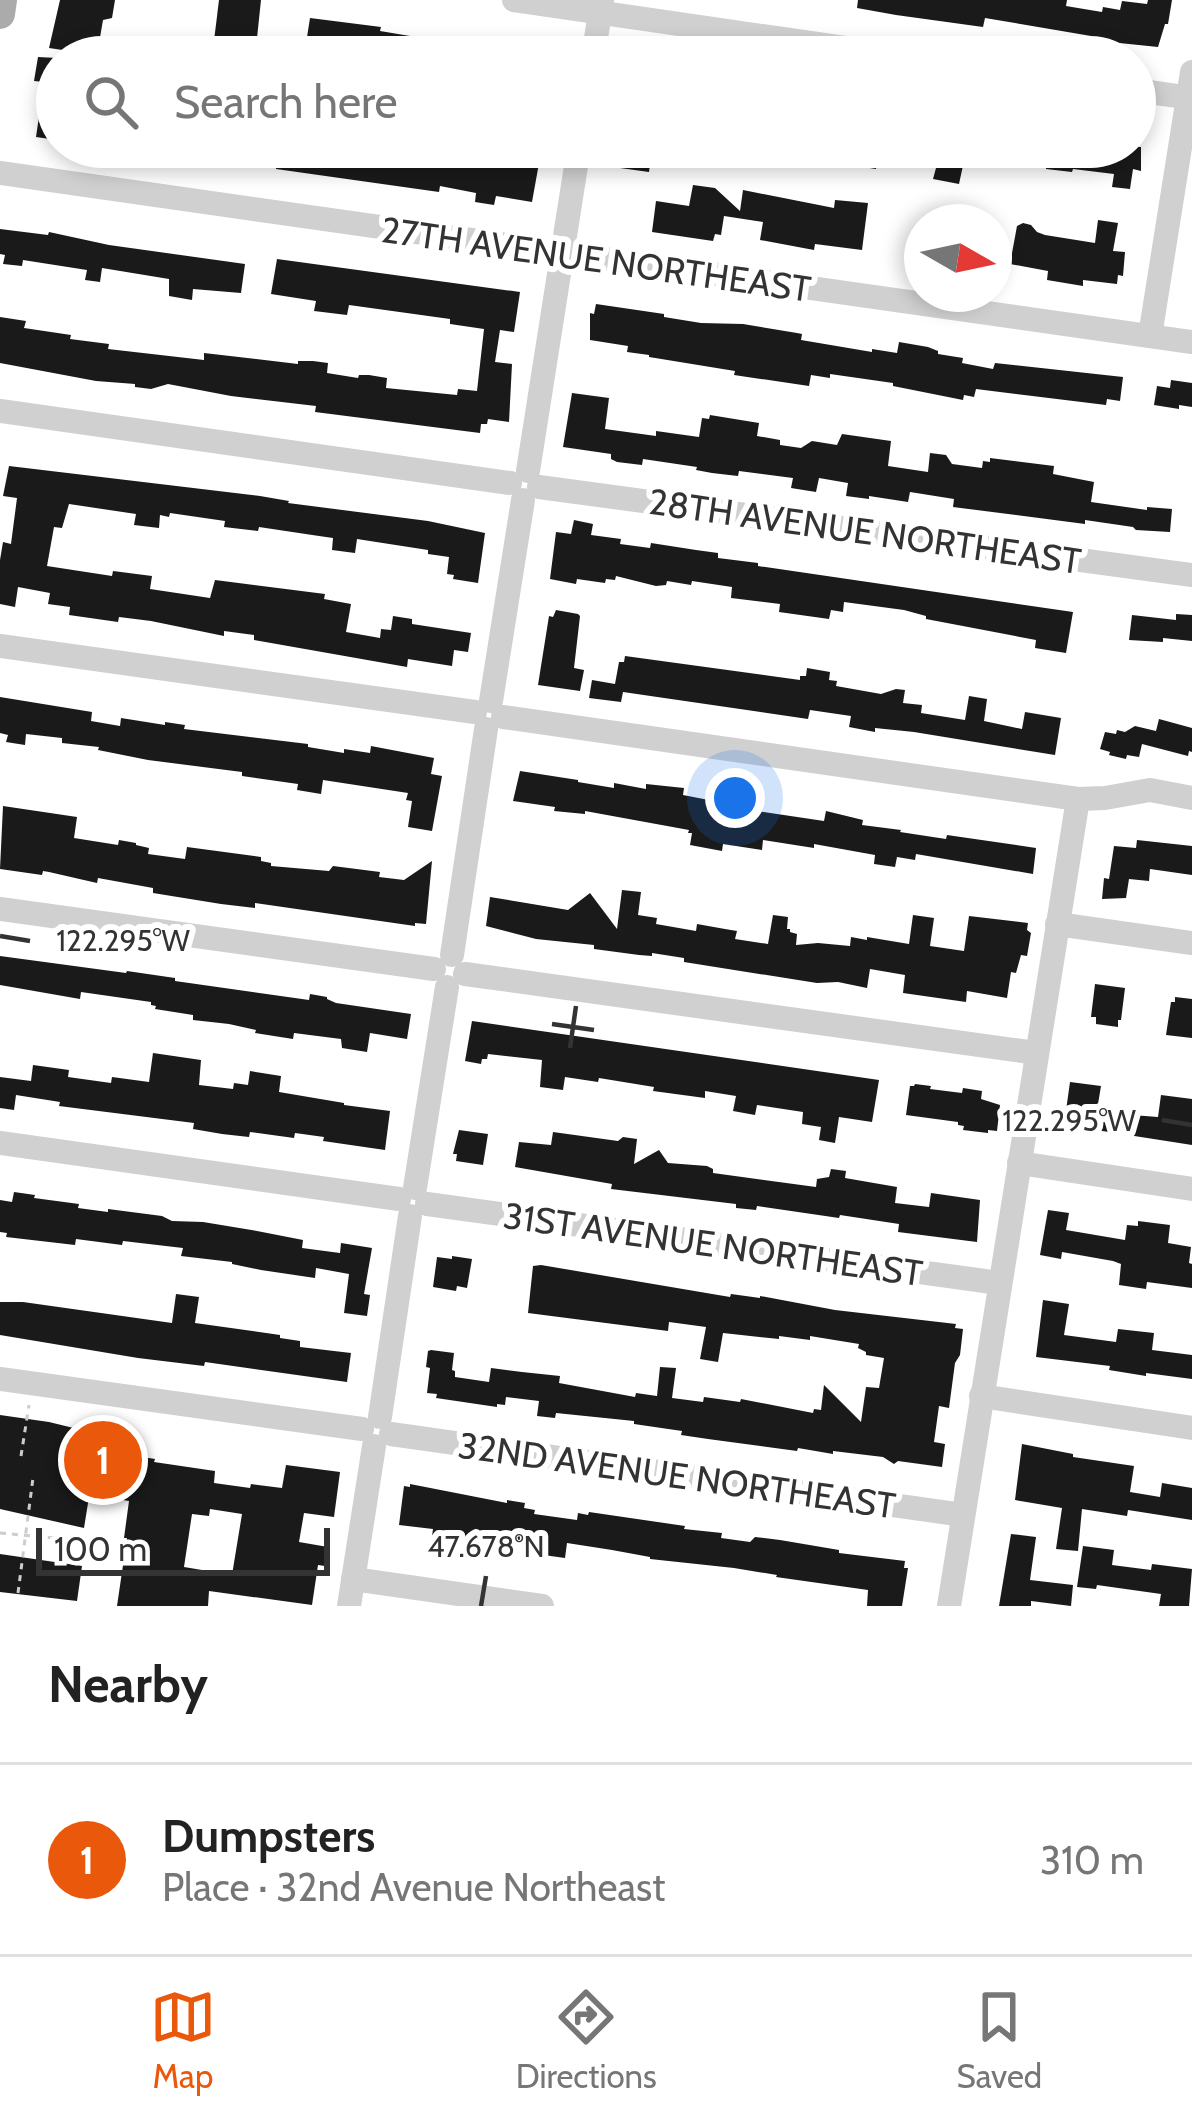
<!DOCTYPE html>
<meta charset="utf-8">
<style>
:root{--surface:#fff;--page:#f2f2f2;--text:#222;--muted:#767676;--line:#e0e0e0;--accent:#ea580c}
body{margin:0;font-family:Cabin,sans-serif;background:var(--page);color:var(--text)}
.compass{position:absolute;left:904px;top:204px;width:108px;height:108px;border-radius:50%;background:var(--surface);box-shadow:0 6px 18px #0003;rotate:99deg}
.scale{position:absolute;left:36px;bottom:30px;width:294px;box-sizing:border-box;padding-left:12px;border:6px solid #333;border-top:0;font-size:33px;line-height:42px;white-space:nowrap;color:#333;-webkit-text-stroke:9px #fff;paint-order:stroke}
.you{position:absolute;left:735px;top:798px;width:42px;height:42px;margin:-30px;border:9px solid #fff;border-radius:50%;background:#1a73e8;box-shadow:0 0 0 18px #1a73e833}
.badge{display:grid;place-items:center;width:78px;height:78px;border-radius:50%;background:var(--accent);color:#fff;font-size:39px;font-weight:700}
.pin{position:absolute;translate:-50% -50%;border:6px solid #fff;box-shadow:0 3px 12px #0006}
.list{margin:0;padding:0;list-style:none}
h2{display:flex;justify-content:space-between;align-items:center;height:156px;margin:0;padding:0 48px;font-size:51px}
h2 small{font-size:39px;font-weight:400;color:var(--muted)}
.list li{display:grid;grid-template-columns:78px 1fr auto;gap:36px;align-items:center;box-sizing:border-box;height:192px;padding:0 48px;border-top:3px solid var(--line)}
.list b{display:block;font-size:45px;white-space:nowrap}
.list p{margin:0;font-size:39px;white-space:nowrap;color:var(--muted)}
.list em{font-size:39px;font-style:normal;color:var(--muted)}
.icon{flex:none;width:66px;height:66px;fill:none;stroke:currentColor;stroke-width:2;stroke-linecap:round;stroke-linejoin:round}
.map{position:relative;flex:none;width:1192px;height:1606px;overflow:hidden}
.search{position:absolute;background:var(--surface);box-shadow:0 6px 18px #0003;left:36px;right:36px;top:36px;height:132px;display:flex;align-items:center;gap:30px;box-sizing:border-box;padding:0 42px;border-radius:66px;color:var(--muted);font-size:45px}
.sheet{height:348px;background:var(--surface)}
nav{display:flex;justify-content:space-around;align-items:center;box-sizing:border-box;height:168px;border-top:3px solid var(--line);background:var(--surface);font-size:33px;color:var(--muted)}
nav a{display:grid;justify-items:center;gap:6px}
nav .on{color:var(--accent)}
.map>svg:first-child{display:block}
</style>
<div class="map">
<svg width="1192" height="1606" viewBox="0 0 1192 1606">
<rect width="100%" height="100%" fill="#fff"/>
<g fill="#1a1a1a" fill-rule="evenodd">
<polygon points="60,0 115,0 112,18 103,20 97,55 49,48"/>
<polygon points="219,0 261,0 255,57 212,57"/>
<polygon points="858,0 1067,0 1066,6 1102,12 1103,7 1120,10 1122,1 1147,4 1148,0 1172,0 1168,24 1165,24 1158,47 1090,40 1091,36 985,18 983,27 896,15 857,8"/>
<polygon points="310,18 381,27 380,31 422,38 421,41 471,47 470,57 340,57 305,50"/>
<polygon points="38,57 57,58 57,140 36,137 44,82 34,81"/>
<polygon points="221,147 357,147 446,159 447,147 460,147 476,149 475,154 509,160 512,147 541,152 532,202 496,196 494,205 475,202 476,193 440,186 439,192 276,169 276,165 221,156"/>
<polygon points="622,147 652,147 649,172 620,168"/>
<polygon points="840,147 878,147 876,169 837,163"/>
<polygon points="934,147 967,147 959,184 933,179 936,168 930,166"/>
<polygon points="1049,147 1141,147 1141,171 1133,169 1130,189 1112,187 1114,174 1073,169 1072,172 1046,169"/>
<polygon points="693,185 715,188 740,211 743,190 834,208 835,200 868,203 862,250 815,244 814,250 760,240 763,222 724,216 721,235 715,234 713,241 652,232 656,201 689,206"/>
<polygon points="1098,220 1118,223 1113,251 1125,252 1123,276 1118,275 1117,284 1083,280 1083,286 1047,280 1048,271 1010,264 1017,226 1023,223 1031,225 1037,232 1045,235 1095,243"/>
<polygon points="0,229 48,235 49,232 109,245 245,264 241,293 193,289 192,300 169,296 169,279 102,268 100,282 85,280 87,270 23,260 22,266 3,264 5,255 0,254"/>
<polygon points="277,259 520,292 514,332 500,330 495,362 512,364 509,422 488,419 487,424 481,424 480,433 315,412 316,406 231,396 168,384 151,389 135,387 135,384 96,381 0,363 0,317 26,321 24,328 71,335 70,339 109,344 108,349 204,360 204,353 298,364 298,361 313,361 328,363 327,373 358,378 359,375 369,375 387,378 386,388 457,395 458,389 477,391 484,329 450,324 450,319 349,305 347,315 314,311 316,301 271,294"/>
<polygon points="596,304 664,314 664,317 701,323 743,324 797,333 802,334 801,340 872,352 872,349 897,353 899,342 928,347 938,351 938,354 963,358 962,363 993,369 995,363 1123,377 1120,401 1107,399 1106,405 976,389 974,397 964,395 963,400 893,386 893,383 830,374 830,378 811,375 809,386 734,375 735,371 649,357 649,355 627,352 628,346 590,340 590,313 594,314"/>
<polygon points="1171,380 1192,383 1192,407 1179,405 1179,409 1154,405 1157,386 1170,388"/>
<polygon points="572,393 609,398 605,429 656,436 656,431 699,437 702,418 709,419 710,415 759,423 757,436 780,440 780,445 801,448 812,441 837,445 842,434 891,441 888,466 928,472 930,453 946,455 952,464 982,468 983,461 990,462 990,458 1054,466 1053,474 1094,482 1091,502 1147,510 1147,507 1172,509 1170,532 1136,530 1133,527 1085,520 1085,524 953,507 954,499 910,492 908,502 869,496 869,499 846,496 848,483 819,478 816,492 791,488 793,478 739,471 738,476 712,473 696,470 697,467 643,459 642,465 617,462 611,459 611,454 563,447"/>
<polygon points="9,466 260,496 289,501 288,503 428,521 485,533 478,583 453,579 454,575 447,574 449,557 428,554 428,550 357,539 355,553 332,550 333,538 319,536 259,527 258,531 224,527 225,521 170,513 169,517 160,515 159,528 134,525 136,514 69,504 62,528 54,527 47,566 112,576 113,571 152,576 150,589 210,598 215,580 325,594 324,599 351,604 346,632 380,638 381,629 391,630 393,616 412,619 412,624 471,633 468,652 454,650 452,666 408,659 407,667 254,640 254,635 224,631 224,636 151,621 119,617 118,622 69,615 70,607 48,604 50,593 18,587 15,607 0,604 0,560 3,542 11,544 17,498 3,496"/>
<polygon points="574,520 593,524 591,535 621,539 620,544 650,548 651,543 696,550 718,553 718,558 758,563 758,566 1073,612 1066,653 1035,648 1036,640 926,619 926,616 904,610 844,602 843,612 831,610 829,619 779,612 780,604 731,598 732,587 692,581 691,585 667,581 666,585 656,586 616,576 615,580 606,579 605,583 577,579 576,584 550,579 556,532 571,534"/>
<polygon points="556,610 578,614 580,616 574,668 584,670 580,691 538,685 549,616 553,617"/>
<polygon points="1176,614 1192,615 1192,641 1163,638 1163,642 1129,640 1132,615 1176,620"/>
<polygon points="625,656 800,680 800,676 806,676 807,668 830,672 829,680 837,681 836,686 881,694 896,689 905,690 903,703 922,705 921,713 965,720 969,696 987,699 984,721 1022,729 1025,712 1061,718 1055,755 914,732 875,728 875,732 849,727 851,716 810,710 808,719 623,692 621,702 589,698 592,680 615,684 619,662 624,662"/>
<polygon points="0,697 92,712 91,721 120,726 121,718 165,725 165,722 185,725 184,729 308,744 308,747 344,753 344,749 370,753 371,746 434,758 431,774 442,776 432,831 408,827 412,801 406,800 408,793 323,780 321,794 297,790 298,784 242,776 242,772 148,760 98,750 99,747 62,743 62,738 26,734 25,745 6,742 8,735 0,733"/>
<polygon points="1159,719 1192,728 1192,752 1189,751 1188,756 1142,744 1139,757 1127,755 1126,759 1109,755 1110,752 1100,749 1105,732 1116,734 1117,730 1125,732 1135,726 1156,731"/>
<polygon points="520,771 578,780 578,782 614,788 614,783 646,789 646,784 684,788 683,795 719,802 718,812 749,817 750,810 824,821 826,811 863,820 862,825 901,830 900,832 946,839 947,835 1036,848 1033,874 916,854 915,860 897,857 895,867 874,864 875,855 814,844 814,848 763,840 762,850 723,844 722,851 690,845 692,833 688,833 689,830 585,811 585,814 554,811 555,807 513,801"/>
<polygon points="3,806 77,817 74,838 118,845 119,840 136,843 136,845 149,848 148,854 185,859 187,847 261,857 261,861 271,863 271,866 329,871 333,866 380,872 379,877 404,880 432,861 426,924 415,923 415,926 255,903 255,908 221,904 153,893 153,888 98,878 97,883 49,872 43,871 42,875 0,869"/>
<polygon points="1137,840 1192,846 1192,875 1150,869 1149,881 1129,879 1126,898 1102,899 1104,878 1109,879 1114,846 1136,848"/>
<polygon points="622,890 641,892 638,915 657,918 656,924 696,931 697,924 725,929 737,931 735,939 768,944 773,915 788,917 787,929 790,929 790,932 797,934 796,945 818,943 850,946 851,937 867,940 867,937 909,944 913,915 934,918 930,946 964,951 969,916 1028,923 1027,930 1031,933 1027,956 1021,955 1016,973 1011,972 1007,998 967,991 966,1002 903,993 905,975 870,969 867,988 838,982 817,983 684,962 684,958 652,953 652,956 639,955 594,949 594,945 536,939 486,926 490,897 568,910 590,893 617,929"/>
<polygon points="0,956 126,973 127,971 175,978 175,981 309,1000 310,994 327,997 327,999 336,1003 411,1014 407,1039 370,1033 367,1052 342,1048 341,1039 294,1033 293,1039 255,1033 256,1030 229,1024 193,1020 193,1015 155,1009 156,1006 151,1005 151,1002 81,992 80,999 0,985"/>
<polygon points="1095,984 1125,988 1121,1020 1118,1020 1118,1027 1096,1024 1096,1017 1091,1017"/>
<polygon points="1175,997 1192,999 1192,1038 1166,1035 1171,1002 1175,1002"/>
<polygon points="472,1021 879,1080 872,1122 839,1117 835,1143 819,1140 821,1127 802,1124 803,1112 757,1105 755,1115 733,1111 736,1096 705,1091 705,1098 653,1091 654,1087 599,1078 598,1082 565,1077 563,1090 540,1087 542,1060 488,1054 487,1059 482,1059 481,1064 465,1061"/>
<polygon points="153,1053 201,1060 199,1085 233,1089 234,1083 248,1085 250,1071 281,1076 279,1092 344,1103 344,1105 390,1111 385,1150 323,1141 324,1137 295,1133 294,1138 250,1132 249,1137 222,1134 193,1129 194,1123 59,1106 60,1102 16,1095 14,1110 0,1108 0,1077 31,1081 33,1065 69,1070 68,1077 111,1083 112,1077 149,1082"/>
<polygon points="1070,1082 1101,1086 1097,1110 1132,1115 1158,1117 1161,1095 1192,1099 1192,1145 1064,1125"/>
<polygon points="915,1084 931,1086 930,1089 962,1093 963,1088 982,1091 981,1099 1000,1105 997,1131 988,1130 988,1133 963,1130 964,1126 958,1125 958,1122 906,1115 910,1086 914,1086"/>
<polygon points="459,1130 488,1134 483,1165 456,1161 457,1154 453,1154"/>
<polygon points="553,1132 618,1141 623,1137 637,1139 634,1164 659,1150 668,1163 707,1166 713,1169 713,1173 816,1187 817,1179 829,1177 831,1169 846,1171 845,1178 897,1187 895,1203 929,1207 931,1193 980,1200 977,1242 898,1232 899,1224 840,1215 839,1218 757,1206 756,1210 736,1208 736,1204 611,1189 612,1184 515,1167 519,1142 551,1145"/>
<polygon points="14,1192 35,1195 34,1198 79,1204 78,1208 108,1212 108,1209 162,1216 172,1221 203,1222 257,1231 303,1240 302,1248 340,1253 341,1243 372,1248 364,1294 370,1295 367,1316 344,1313 349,1274 316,1268 315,1278 261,1270 232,1264 232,1262 181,1256 183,1248 123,1241 122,1245 76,1239 75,1245 6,1237 7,1233 0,1232 0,1200 12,1202"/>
<polygon points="1048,1210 1069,1213 1066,1230 1125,1240 1127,1225 1138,1226 1138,1221 1170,1225 1168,1243 1191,1247 1189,1263 1192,1264 1192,1288 1147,1282 1146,1289 1119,1285 1121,1264 1113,1261 1062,1252 1061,1259 1040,1255"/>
<polygon points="452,1256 472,1259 467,1288 457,1286 456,1291 433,1287 437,1257 452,1259"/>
<polygon points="541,1265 730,1297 731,1294 760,1298 760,1296 835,1310 956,1324 955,1328 963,1329 960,1355 955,1363 949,1408 939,1406 934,1442 945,1444 942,1467 898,1461 894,1464 883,1457 833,1451 833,1454 798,1448 797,1451 708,1439 681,1435 682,1431 634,1424 634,1421 556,1413 555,1418 537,1416 539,1401 506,1397 505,1405 497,1404 497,1407 436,1398 437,1394 427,1393 430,1368 426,1367 428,1351 431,1350 454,1353 452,1370 455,1371 455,1377 489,1382 491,1368 522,1372 560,1376 559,1383 635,1397 636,1393 657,1396 660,1367 676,1368 672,1398 703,1402 704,1397 740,1402 741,1399 813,1413 814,1409 821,1410 824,1385 861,1422 866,1387 879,1388 884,1358 866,1355 866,1352 858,1348 859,1344 810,1336 810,1340 779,1336 779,1339 723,1333 718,1362 700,1359 706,1327 669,1322 668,1331 528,1313 533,1266"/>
<polygon points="176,1294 199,1297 195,1323 280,1335 280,1338 300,1341 300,1347 351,1353 347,1382 205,1362 204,1366 138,1358 0,1335 0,1302 23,1302 172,1323"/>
<polygon points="1043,1300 1069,1304 1064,1335 1116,1342 1118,1329 1154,1333 1152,1350 1192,1355 1192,1379 1146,1373 1146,1376 1109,1370 1110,1366 1036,1357"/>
<path d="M0,1415L49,1422L94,1433L92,1442L129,1466L130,1455L155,1459L154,1462L215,1471L214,1483L250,1488L251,1484L282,1488L286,1465L340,1472L334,1517L304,1513L299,1542L328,1547L325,1566L318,1565L312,1605L209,1591L208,1606H117L127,1538H124L129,1501L123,1500L125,1486L94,1466L84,1528L0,1509ZM210,1509L242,1514L232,1575L184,1567L192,1514L209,1516Z"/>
<polygon points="1022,1444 1073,1454 1073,1457 1134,1466 1130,1492 1160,1497 1162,1483 1192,1488 1192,1520 1128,1510 1127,1516 1082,1509 1078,1551 1056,1549 1062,1508 1015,1500"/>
<polygon points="410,1484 507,1503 507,1500 525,1503 524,1508 535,1510 534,1514 577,1520 578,1513 588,1515 589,1512 685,1526 684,1529 722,1533 721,1538 750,1542 755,1537 780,1540 839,1550 839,1553 905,1561 904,1568 908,1568 902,1606 867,1606 868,1590 776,1577 777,1575 734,1568 650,1559 650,1557 612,1550 567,1543 565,1558 536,1554 537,1548 497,1543 495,1551 489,1551 489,1553 431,1544 433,1529 399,1525 404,1486 410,1487"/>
<polygon points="1011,1534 1036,1537 1030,1580 1073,1585 1071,1606 1031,1601 1031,1606 999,1606"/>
<polygon points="1083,1546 1114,1550 1112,1565 1151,1570 1152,1564 1192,1569 1189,1606 1159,1606 1161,1594 1097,1585 1096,1589 1077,1587"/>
<polygon points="0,1554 82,1566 77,1601 0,1592"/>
</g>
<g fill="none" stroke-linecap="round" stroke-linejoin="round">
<g stroke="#cdcdcd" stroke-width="3" stroke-dasharray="6 6" stroke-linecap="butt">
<polyline points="21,1456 29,1405"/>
<polyline points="0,1533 54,1538 90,1546"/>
<polyline points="18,1593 33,1478"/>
</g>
<g stroke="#d0d0d0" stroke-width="24">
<polyline points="514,0 907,57"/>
<polyline points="593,57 602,0"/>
<polyline points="1135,90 1192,98"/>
<polyline points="0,173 1192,342"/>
<polyline points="1150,336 1192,72"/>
<polyline points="0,411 510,483"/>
<polyline points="528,471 579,147"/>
<polyline points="539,487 1192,575"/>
<polyline points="0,646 475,712"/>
<polyline points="491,701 523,500"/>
<polyline points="503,717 1078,799 1105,798 1150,790 1192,798"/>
<polyline points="0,909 434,969"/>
<polyline points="1057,924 1192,943"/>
<polyline points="452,955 486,729"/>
<polyline points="465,974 1036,1053"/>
<polyline points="0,1143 399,1199"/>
<polyline points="1019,1163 1192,1189"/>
<polyline points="415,1188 447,987"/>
<polyline points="427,1204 999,1283"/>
<polyline points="0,1379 362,1429"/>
<polyline points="981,1396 1192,1428"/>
<polyline points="380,1417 410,1216"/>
<polyline points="391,1434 963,1515"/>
<polyline points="353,1579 542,1606"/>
<polyline points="349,1606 374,1446"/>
<polyline points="949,1606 1078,799"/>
</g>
<polyline stroke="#ababab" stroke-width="30" points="0,14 2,0"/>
</g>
<path fill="none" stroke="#333" stroke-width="4.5" d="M0,936L30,941M552,1024L594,1030M570,1048L576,1006M1162,1120L1192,1125M481,1606L486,1576"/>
<g text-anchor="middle" stroke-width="12" stroke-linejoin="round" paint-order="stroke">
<g font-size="36" fill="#333" stroke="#fff">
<text transform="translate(596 259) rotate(8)" y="13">27TH AVENUE NORTHEAST</text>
<text transform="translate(865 531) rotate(8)" y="13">28TH AVENUE NORTHEAST</text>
<text transform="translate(713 1244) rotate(8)" y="13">31ST AVENUE NORTHEAST</text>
<text transform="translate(677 1475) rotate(8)" y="13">32ND AVENUE NORTHEAST</text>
</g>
</g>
<g font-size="30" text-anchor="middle" fill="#333" stroke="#fff" stroke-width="12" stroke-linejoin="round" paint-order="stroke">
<text x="123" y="951">122.295°W</text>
<text x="1069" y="1131">122.295°W</text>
<text x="486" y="1557">47.678°N</text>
</g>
</svg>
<svg class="compass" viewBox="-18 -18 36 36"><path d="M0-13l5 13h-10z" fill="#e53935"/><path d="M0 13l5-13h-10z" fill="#767676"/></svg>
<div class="scale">100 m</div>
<div class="you"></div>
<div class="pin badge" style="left:103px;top:1460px">1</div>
<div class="search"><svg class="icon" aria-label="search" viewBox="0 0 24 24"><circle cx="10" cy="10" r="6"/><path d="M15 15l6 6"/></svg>Search here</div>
</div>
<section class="sheet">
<h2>Nearby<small></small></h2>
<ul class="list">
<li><span class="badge">1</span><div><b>Dumpsters</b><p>Place · 32nd Avenue Northeast</p></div><em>310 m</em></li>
</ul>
</section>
<nav>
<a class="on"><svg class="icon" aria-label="map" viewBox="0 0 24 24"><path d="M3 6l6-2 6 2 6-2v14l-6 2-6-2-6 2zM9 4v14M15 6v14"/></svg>Map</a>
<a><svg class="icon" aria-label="directions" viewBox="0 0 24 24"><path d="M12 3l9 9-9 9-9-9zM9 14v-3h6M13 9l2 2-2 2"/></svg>Directions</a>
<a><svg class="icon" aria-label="saved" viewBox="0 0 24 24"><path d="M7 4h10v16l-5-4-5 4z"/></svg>Saved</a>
</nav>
